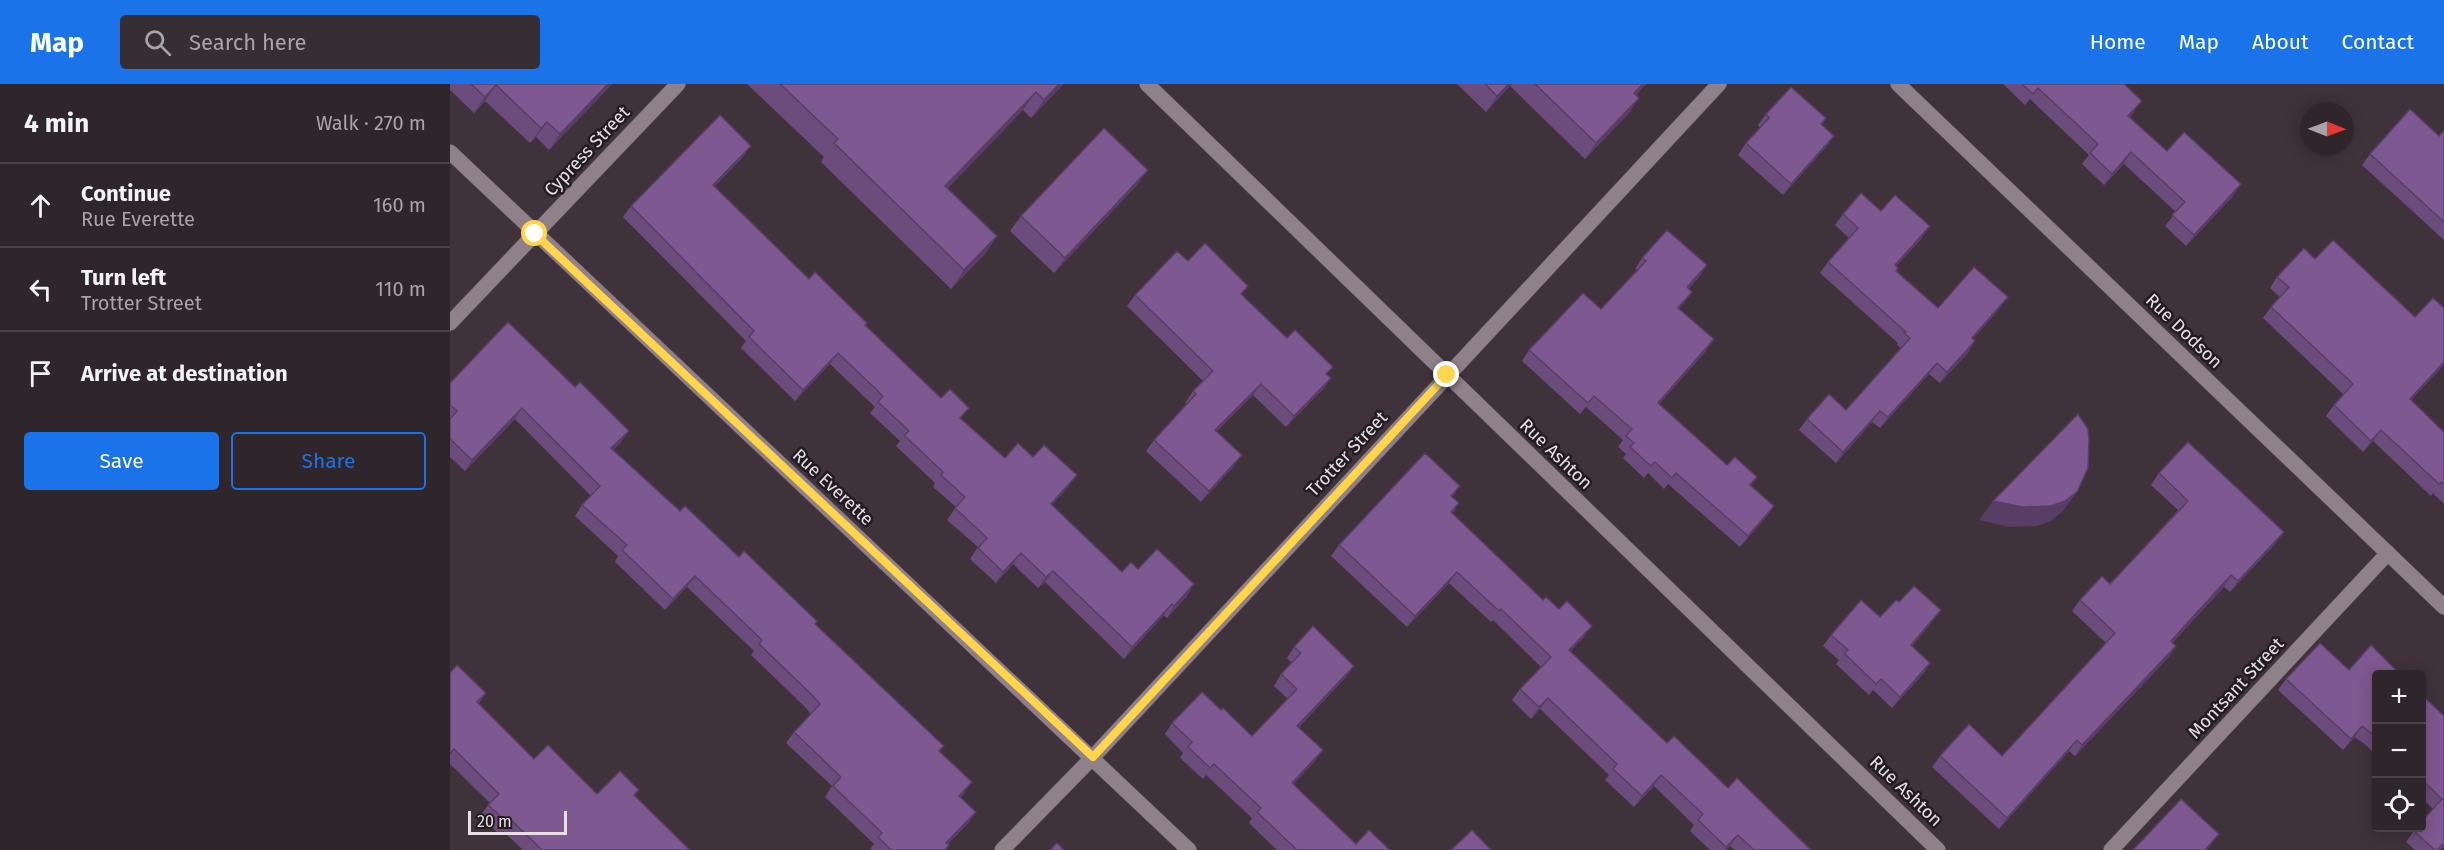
<!DOCTYPE html>
<meta charset="utf-8">
<style>
:root{--surface:#2f262c;--page:#372e34;--text:#f1f3f6;--muted:#a7a5a9;--line:#4a4348;--accent:#1a73e8}
body{margin:0;font-family:"Fira Sans",sans-serif;background:var(--page);color:var(--text)}
.controls{position:absolute;right:18px;bottom:18px;display:grid;overflow:hidden;border-radius:6px;box-shadow:0 3px 15px #0003}
.controls button{width:54px;height:54px;display:grid;place-items:center;padding:0;border:0;border-bottom:2px solid var(--line);background:var(--surface);color:var(--text);font:30px sans-serif}
.compass{position:absolute;left:1850px;top:18px;width:54px;height:54px;border-radius:50%;background:var(--surface);box-shadow:0 3px 15px #0003;rotate:91deg}
.scale{position:absolute;left:18px;bottom:15px;width:99px;box-sizing:border-box;padding-left:6px;border:3px solid #e7dfe5;border-top:0;font-size:16px;line-height:21px;white-space:nowrap;color:#e7dfe5;-webkit-text-stroke:4px #221c20;paint-order:stroke}
.stop{position:absolute;width:18px;height:18px;margin:-14px;border:4px solid #ffd54a;border-radius:50%;background:#fff}
.stop.end{background:#ffd54a;border-color:#fff;box-shadow:0 2px 6px #0008}
.list{margin:0;padding:0;list-style:none}
h2{display:flex;justify-content:space-between;align-items:center;height:78px;margin:0;padding:0 24px;font-size:26px}
h2 small{font-size:20px;font-weight:400;color:var(--muted)}
.list li{display:grid;grid-template-columns:39px 1fr auto;gap:18px;align-items:center;box-sizing:border-box;height:84px;padding:0 24px;border-top:2px solid var(--line)}
.list b{display:block;font-size:22px;white-space:nowrap}
.list p{margin:0;font-size:20px;white-space:nowrap;color:var(--muted)}
.list em{font-size:20px;font-style:normal;color:var(--muted)}
.actions{display:flex;gap:12px;padding:18px 24px}
.actions a{flex:1;padding:14px 0;border:2px solid var(--accent);border-radius:6px;text-align:center;font-size:21px;color:var(--accent)}
.actions .main{background:var(--accent);color:#fff}
.icon{flex:none;width:33px;height:33px;fill:none;stroke:currentColor;stroke-width:2;stroke-linecap:round;stroke-linejoin:round}
.map{position:relative;flex:none;width:1994px;height:766px;overflow:hidden}
header{display:flex;align-items:center;gap:36px;box-sizing:border-box;height:84px;padding:0 30px;background:var(--accent);color:#fff}
header strong{font-size:28px}
nav{display:flex;gap:33px;margin-inline-start:auto;font-size:21px}
.search{width:420px;height:54px;background:var(--page);display:flex;align-items:center;gap:15px;box-sizing:border-box;padding:0 21px;border-radius:6px;color:var(--muted);font-size:22px}
main{display:flex}
aside{flex:1;background:var(--surface)}
.map>svg:first-child{display:block}
</style>
<header>
<strong>Map</strong>
<div class="search"><svg class="icon" aria-label="search" viewBox="0 0 24 24"><circle cx="10" cy="10" r="6"/><path d="M15 15l6 6"/></svg>Search here</div>
<nav><a>Home</a><a>Map</a><a>About</a><a>Contact</a></nav>
</header>
<main>
<aside>
<h2>4 min<small>Walk · 270 m</small></h2>
<ul class="list">
<li><svg class="icon" aria-label="ahead" viewBox="0 0 24 24"><path d="M12 20V5M6 11l6-6 6 6"/></svg><div><b>Continue</b><p>Rue Everette</p></div><em>160 m</em></li>
<li><svg class="icon" aria-label="left" viewBox="0 0 24 24"><path d="M17 20v-9H6M10 6l-5 5 5 5"/></svg><div><b>Turn left</b><p>Trotter Street</p></div><em>110 m</em></li>
<li><svg class="icon" aria-label="arrive" viewBox="0 0 24 24"><path d="M6 21V4h12l-3 4 3 4H6"/></svg><div><b>Arrive at destination</b></div></li>
</ul>
<div class="actions"><a class="main">Save</a><a>Share</a></div>
</aside>
<div class="map">
<svg width="1994" height="766" viewBox="0 0 1994 766">
<rect width="100%" height="100%" fill="#3f323b"/>
<g fill="none" stroke-linecap="round" stroke-linejoin="round">
<defs>
<g id="minor">
<polyline points="697,0 1488,766"/>
<polyline points="1448,0 1994,523"/>
<polyline points="0,68 739,766"/>
<polyline points="0,239 228,0"/>
<polyline points="1661,766 1938,469"/>
</g>
<polyline id="tertiary" points="552,766 643,673 1269,0"/>
</defs>
<use href="#minor" stroke="#5b5159" stroke-width="16"/>
<use href="#tertiary" stroke="#5b5159" stroke-width="16"/>
<use href="#minor" stroke="#8f808a" stroke-width="15"/>
<use href="#tertiary" stroke="#8f808a" stroke-width="15"/>
</g>
<g fill="#6c4c7c">
<polygon points="0,0 162,0 99,66 86,53 80,59 35,17 24,29 0,6"/>
<polygon points="297,0 613,0 608,6 581,34 573,26 498,104 547,152 534,171 501,205 371,78 374,73"/>
<polygon points="1007,0 1196,0 1186,11 1189,14 1178,30 1135,75 1060,2 1036,28"/>
<polygon points="1553,0 1674,0 1684,28 1680,33 1717,67 1783,112 1736,162 1715,142 1726,128 1674,80 1654,101 1632,80 1639,71 1580,15 1575,21"/>
<polygon points="1316,30 1376,34 1372,41 1384,52 1376,63 1333,111 1288,71 1296,59 1310,44 1308,41"/>
<polygon points="1994,46 1994,156 1912,81 1920,70 1989,52"/>
<polygon points="293,73 264,103 359,195 416,242 512,335 555,374 583,373 619,402 602,421 672,488 688,485 737,512 717,534 714,531 674,575 595,498 588,504 563,480 546,499 520,475 528,463 497,436 506,423 483,403 485,399 446,362 450,357 420,329 425,323 380,280 345,317 291,264 296,257 173,133 181,122"/>
<polygon points="687,101 604,189 560,147 571,132"/>
<polygon points="1431,127 1472,154 1446,182 1447,187 1488,224 1558,213 1550,224 1523,255 1525,257 1518,269 1490,299 1479,290 1430,344 1422,338 1386,379 1349,346 1357,335 1396,326 1451,264 1447,261 1448,259 1370,189 1378,178 1399,154 1385,141 1393,130"/>
<polygon points="1192,174 1249,193 1239,204 1242,208 1229,225 1256,267 1209,320 1277,381 1307,393 1301,401 1324,422 1316,433 1290,463 1218,400 1214,405 1198,389 1194,394 1173,374 1176,370 1168,363 1173,356 1136,323 1130,330 1072,277 1079,266 1151,225 1187,186 1185,185"/>
<polygon points="738,177 792,211 837,254 881,294 873,305 836,343 803,311 767,347 784,382 751,418 696,367 704,356 737,320 735,319 743,307 753,297 677,222 685,211"/>
<polygon points="1827,193 1994,348 1994,420 1983,409 1981,412 1923,357 1913,368 1876,332 1884,321 1893,310 1813,234 1821,223 1830,213 1820,204"/>
<polygon points="0,299 171,358 163,366 230,427 289,473 365,540 490,668 514,709 511,713 526,728 518,739 498,760 499,761 496,766 422,766 420,765 424,760 375,713 382,702 336,659 344,648 361,630 355,623 301,571 304,567 237,503 215,526 165,478 168,472 125,432 132,421 141,412 65,335 15,387 0,373"/>
<polygon points="1709,389 1826,459 1780,508 1774,503 1723,558 1719,573 1625,672 1619,667 1549,745 1482,683 1490,672 1552,672 1656,559 1622,527 1630,516 1660,500 1728,426 1701,401"/>
<polygon points="1010,402 1002,413 1009,419 1002,430 1093,516 1134,553 1120,567 1217,659 1361,766 1285,766 1280,762 1276,766 1260,766 1240,747 1244,741 1204,702 1184,723 1155,696 1159,691 1090,625 1081,635 1062,616 1070,605 1091,583 1043,536 1041,538 999,499 957,543 881,472 889,461"/>
<polygon points="1449,518 1483,537 1462,562 1480,579 1473,590 1442,624 1423,606 1419,611 1386,580 1389,576 1373,562 1381,551 1430,533"/>
<polygon points="844,563 904,582 896,593 849,643 865,677 843,700 906,760 940,766 827,766 799,739 802,734 756,691 753,695 730,674 733,669 715,650 722,639 771,626 802,652 838,615 824,602 831,590 842,579 837,574"/>
<polygon points="1899,586 1926,591 1926,671 1917,662 1905,653 1893,666 1828,606 1836,595"/>
<polygon points="0,589 36,609 28,620 84,675 147,710 189,706 185,712 240,766 73,766 53,747 50,751 30,732 40,719 0,680"/>
<polygon points="1971,610 1994,632 1994,762 1990,766 1965,766 1956,758 1964,747 1983,725 1971,713"/>
</g>
<g fill="#583e65">
<polygon points="158,0 162,0 99,66 110,50"/>
<polygon points="609,0 613,0 608,6 581,34 594,16"/>
<polygon points="1059,0 1062,0 1036,28 1047,12"/>
<polygon points="1193,0 1196,0 1173,25 1184,9"/>
<polygon points="46,1 35,17 24,29 35,13"/>
<polygon points="586,8 573,26 482,121 495,102"/>
<polygon points="1189,14 1178,30 1135,75 1146,59"/>
<polygon points="1692,17 1684,28 1671,43 1678,32"/>
<polygon points="97,38 86,53 80,59 91,44"/>
<polygon points="1384,52 1376,63 1333,111 1341,100"/>
<polygon points="301,62 293,73 255,112 263,101"/>
<polygon points="1681,68 1674,80 1654,101 1662,90"/>
<polygon points="698,86 687,101 604,189 615,174"/>
<polygon points="1791,100 1783,112 1736,162 1744,151"/>
<polygon points="1480,142 1472,154 1437,192 1445,181"/>
<polygon points="547,152 534,171 501,205 514,186"/>
<polygon points="1257,181 1249,193 1230,214 1237,203"/>
<polygon points="1242,208 1234,219 1220,235 1228,224"/>
<polygon points="1558,213 1550,224 1514,265 1522,254"/>
<polygon points="1264,255 1256,267 1200,330 1208,319"/>
<polygon points="1525,257 1518,269 1490,299 1497,288"/>
<polygon points="388,269 380,280 345,317 353,306"/>
<polygon points="1994,278 1994,281 1952,326 1960,315"/>
<polygon points="1487,279 1479,290 1430,344 1438,333"/>
<polygon points="881,294 873,305 836,343 844,332"/>
<polygon points="811,300 803,311 757,357 765,346"/>
<polygon points="72,324 65,335 15,387 22,376"/>
<polygon points="1430,327 1422,338 1386,379 1393,368"/>
<polygon points="1931,346 1923,357 1913,368 1921,357"/>
<polygon points="179,347 171,358 153,375 161,364"/>
<polygon points="792,371 784,382 751,418 759,407"/>
<polygon points="627,391 619,402 593,431 601,420"/>
<polygon points="1627,408 1613,427 1601,437 1587,442 1559,443 1529,436 1543,417"/>
<polygon points="1324,422 1316,433 1290,463 1298,452"/>
<polygon points="1834,448 1826,459 1780,508 1788,497"/>
<polygon points="571,469 563,480 546,499 553,488"/>
<polygon points="603,487 595,498 588,504 596,493"/>
<polygon points="1007,488 999,499 957,543 965,532"/>
<polygon points="1781,491 1774,503 1713,568 1721,557"/>
<polygon points="245,492 237,503 215,526 223,515"/>
<polygon points="744,500 737,512 717,534 724,522"/>
<polygon points="722,520 714,531 674,575 682,563"/>
<polygon points="1491,526 1483,537 1453,572 1461,561"/>
<polygon points="1142,542 1134,553 1111,577 1119,566"/>
<polygon points="1726,562 1719,573 1625,672 1632,661"/>
<polygon points="1480,579 1473,590 1442,624 1450,613"/>
<polygon points="904,582 896,593 839,653 847,642"/>
<polygon points="1098,614 1090,625 1081,635 1089,623"/>
<polygon points="1912,642 1905,653 1893,666 1901,655"/>
<polygon points="1627,656 1619,667 1549,745 1557,734"/>
<polygon points="873,666 865,677 834,710 842,699"/>
<polygon points="1211,691 1204,702 1184,723 1192,712"/>
<polygon points="522,698 514,709 501,723 509,712"/>
<polygon points="526,728 518,739 492,766 496,759"/>
<polygon points="1769,750 1761,761 1757,766 1755,766"/>
<polygon points="1288,751 1280,762 1276,766 1274,766"/>
</g>
<g fill="#7e5890" stroke="#583e65" stroke-width="1.5">
<polygon points="21,0 158,0 110,50 97,38 91,44 46,1 35,13"/>
<polygon points="330,0 609,0 594,16 586,8 495,102 547,152 514,186 384,59 388,55"/>
<polygon points="1035,0 1059,0 1047,12"/>
<polygon points="1085,0 1193,0 1184,9 1189,14 1146,59"/>
<polygon points="1572,0 1674,0 1692,17 1678,32 1717,67 1734,48 1791,100 1744,151 1722,131 1735,118 1681,68 1662,90 1640,69 1648,60 1588,4 1583,10"/>
<polygon points="1341,3 1376,34 1371,40 1384,52 1341,100 1296,59 1319,34 1316,30"/>
<polygon points="1960,25 1989,52 1994,46 1994,138 1920,70"/>
<polygon points="270,31 301,62 263,101 359,195 365,188 417,239 415,241 491,314 500,305 519,324 510,334 555,374 568,359 583,373 594,361 627,391 601,420 672,488 681,478 688,485 707,465 744,500 724,522 722,520 682,563 603,487 596,493 571,469 553,488 528,464 537,454 505,424 515,413 491,391 493,388 454,351 459,347 428,318 433,312 388,269 353,306 299,253 304,247 181,122"/>
<polygon points="654,44 698,86 615,174 571,132"/>
<polygon points="1411,109 1431,127 1445,111 1480,142 1445,181 1448,184 1446,187 1488,224 1524,183 1558,213 1522,254 1525,257 1497,288 1487,279 1438,333 1430,327 1393,368 1357,335 1379,310 1396,326 1460,254 1454,249 1456,248 1378,178 1408,144 1393,130"/>
<polygon points="1217,146 1257,181 1237,203 1242,208 1228,224 1264,255 1208,319 1277,381 1285,373 1307,393 1300,401 1324,422 1298,452 1226,389 1222,394 1205,378 1201,382 1180,363 1184,359 1176,352 1182,345 1144,312 1138,319 1079,266 1133,209 1151,225 1196,177 1192,174"/>
<polygon points="1883,156 1965,233 1983,214 1994,224 1994,278 1960,315 1994,348 1994,401 1991,398 1989,400 1931,346 1921,357 1884,321 1903,300 1821,223 1839,203 1827,193 1854,164 1865,175"/>
<polygon points="755,159 798,202 791,210 837,254 845,246 883,283 876,290 881,294 844,332 811,300 765,346 792,371 759,407 704,356 746,310 743,307 763,287 685,211 727,167 738,177"/>
<polygon points="58,238 125,303 130,298 179,347 161,364 230,427 235,422 289,473 294,467 367,537 365,540 494,662 489,667 522,698 509,712 526,728 496,759 499,761 495,766 441,766 428,753 432,749 383,702 391,693 344,648 370,620 363,612 309,560 312,556 245,492 223,515 172,466 177,461 132,421 150,402 72,324 22,376 0,355 0,335 7,327 0,321 0,299"/>
<polygon points="1628,330 1638,345 1639,356 1638,384 1627,408 1615,417 1601,422 1572,423 1543,417"/>
<polygon points="1738,358 1834,448 1788,497 1781,491 1721,557 1726,562 1632,661 1627,656 1557,734 1490,672 1519,640 1552,672 1665,549 1630,516 1652,492 1660,500 1738,417 1709,389"/>
<polygon points="975,369 1010,402 1001,412 1009,419 1001,428 1093,516 1096,513 1109,525 1117,517 1142,542 1119,566 1217,659 1224,652 1278,704 1287,694 1361,766 1304,766 1288,751 1276,763 1248,736 1253,730 1211,691 1192,712 1163,685 1167,680 1098,614 1089,623 1070,605 1101,573 1051,525 1049,527 1007,488 965,532 889,461"/>
<polygon points="1464,502 1491,526 1461,561 1480,579 1450,613 1431,595 1426,600 1394,569 1398,566 1381,551 1411,516 1430,533 1446,516 1449,518"/>
<polygon points="863,542 904,582 847,642 873,666 842,699 906,760 919,746 940,766 847,766 807,728 811,724 764,680 760,684 738,663 742,658 722,639 752,608 771,626 773,624 802,652 847,605 831,590 851,569 844,563"/>
<polygon points="1870,559 1899,586 1921,561 1951,591 1926,591 1926,653 1912,642 1901,655 1836,595"/>
<polygon points="7,581 36,609 27,618 84,675 98,661 147,710 170,687 189,706 184,711 240,766 92,766 61,736 58,739 38,721 49,710 4,665 0,670 0,589"/>
<polygon points="1971,610 1994,632 1994,759 1987,766 1985,766 1964,747 1966,744 1971,744 1971,738 1992,715 1971,695"/>
<polygon points="1731,715 1769,750 1755,766 1683,766"/>
<polygon points="1022,746 1041,766 1001,766"/>
<polygon points="607,759 614,766 600,766"/>
</g>
<g fill="none" stroke-linecap="round" stroke-linejoin="round">
<polyline stroke="#ffd54a" stroke-width="8" points="85,150 643,673 997,291"/>
</g>
<g text-anchor="middle" stroke-width="5" stroke-linejoin="round" paint-order="stroke">
<g font-size="18" fill="#e7dfe5" stroke="#221c20">
<text transform="translate(137 67) rotate(-47)" y="6">Cypress Street</text>
<text transform="translate(1734 247) rotate(44)" y="6">Rue Dodson</text>
<text transform="translate(897 370) rotate(-47)" y="6">Trotter Street</text>
<text transform="translate(1106 370) rotate(44)" y="6">Rue Ashton</text>
<text transform="translate(383 403) rotate(43)" y="6">Rue Everette</text>
<text transform="translate(1786 604) rotate(-47)" y="6">Montsant Street</text>
<text transform="translate(1456 707) rotate(44)" y="6">Rue Ashton</text>
</g>
</g>
</svg>
<div class="controls">
<button>+</button>
<button>−</button>
<button><svg class="icon" aria-label="locate" viewBox="0 0 24 24"><circle cx="12" cy="12" r="6"/><path d="M12 2v4M12 18v4M2 12h4M18 12h4"/></svg></button>
</div>
<svg class="compass" viewBox="-18 -18 36 36"><path d="M0-13l5 13h-10z" fill="#e53935"/><path d="M0 13l5-13h-10z" fill="#a7a5a9"/></svg>
<div class="scale">20 m</div>
<div class="stop" style="left:85px;top:150px"></div>
<div class="stop end" style="left:997px;top:291px"></div>
</div>
</main>
